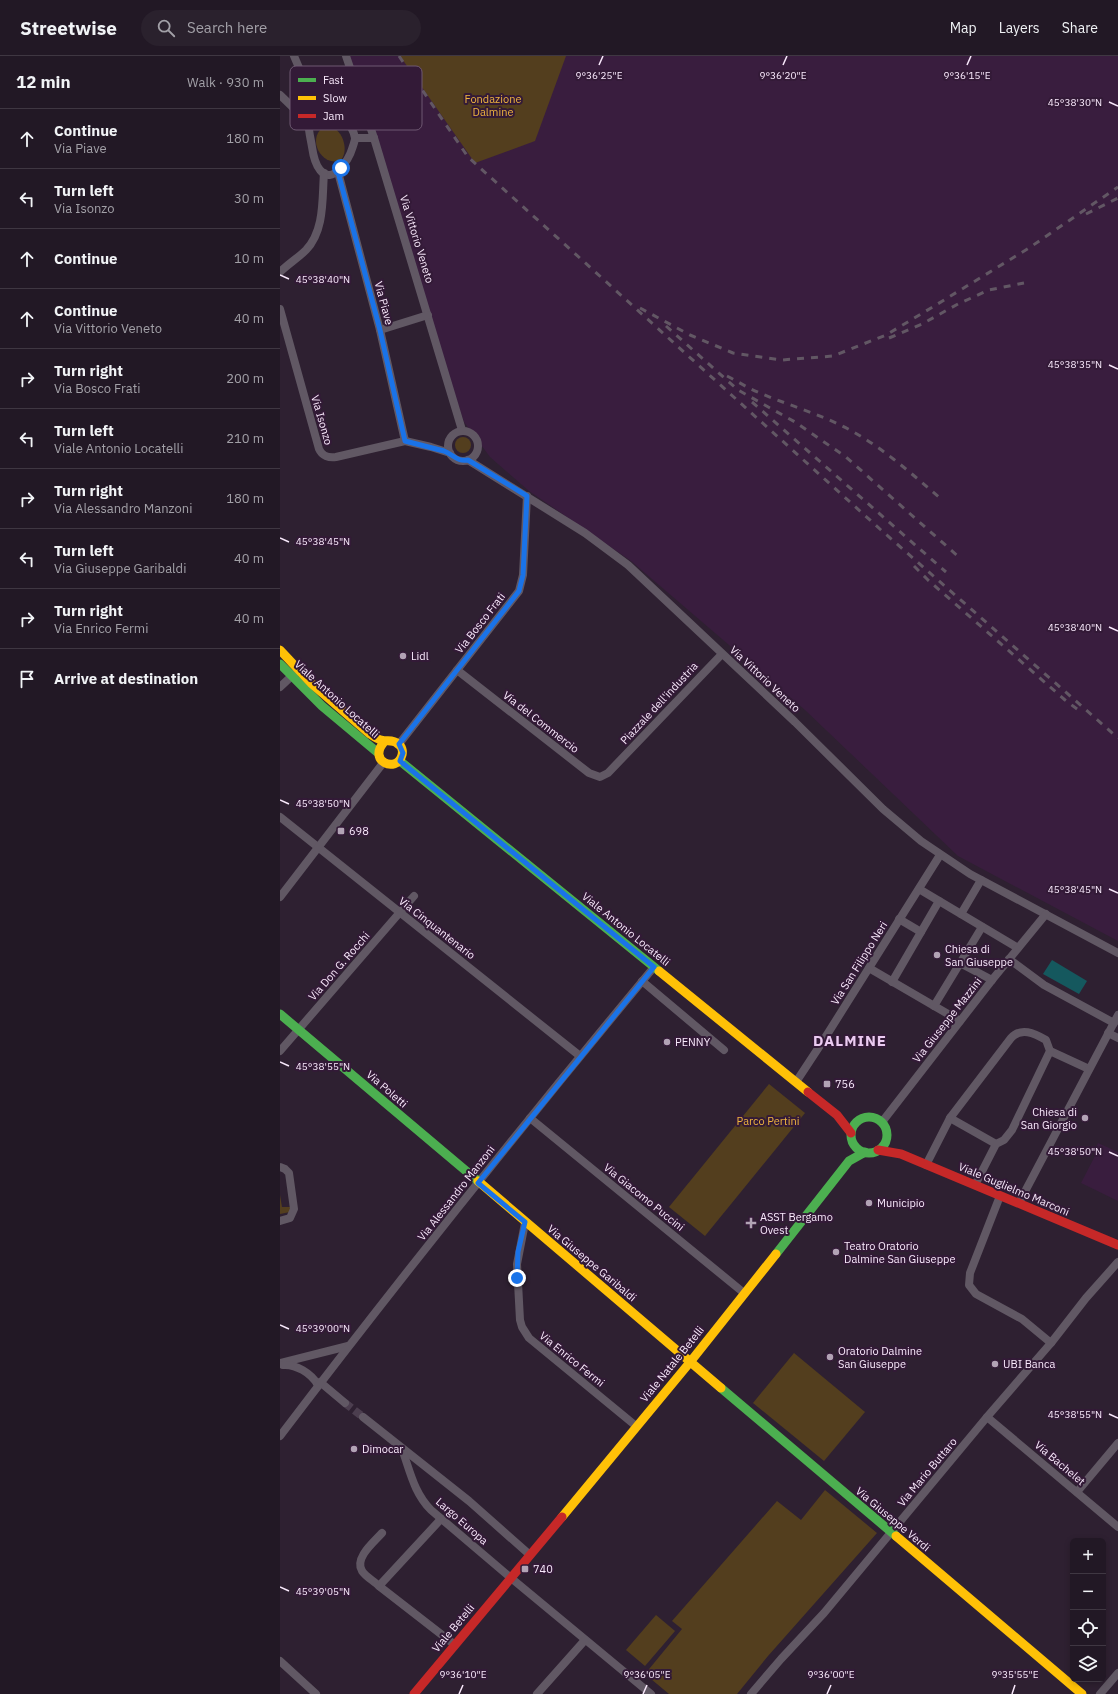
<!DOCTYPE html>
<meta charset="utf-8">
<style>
:root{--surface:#221825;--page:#2a212d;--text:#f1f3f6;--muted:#a2a0a7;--line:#3f3742}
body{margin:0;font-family:"IBM Plex Sans",sans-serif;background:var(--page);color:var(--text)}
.controls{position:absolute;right:12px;bottom:12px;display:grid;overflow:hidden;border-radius:6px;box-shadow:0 2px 6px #0003}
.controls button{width:36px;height:36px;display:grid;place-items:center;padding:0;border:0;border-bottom:1px solid var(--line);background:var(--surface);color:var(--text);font:20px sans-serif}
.stop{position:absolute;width:12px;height:12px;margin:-9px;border:3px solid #1a73e8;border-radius:50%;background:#fff}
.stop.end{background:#1a73e8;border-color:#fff;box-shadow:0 1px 4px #0008}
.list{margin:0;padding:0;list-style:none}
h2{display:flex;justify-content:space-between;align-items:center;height:52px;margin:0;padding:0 16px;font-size:17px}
h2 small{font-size:13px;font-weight:400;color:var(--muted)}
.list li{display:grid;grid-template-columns:26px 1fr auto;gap:12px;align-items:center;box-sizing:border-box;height:60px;padding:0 16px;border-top:1px solid var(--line)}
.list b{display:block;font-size:15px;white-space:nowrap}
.list p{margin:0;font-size:13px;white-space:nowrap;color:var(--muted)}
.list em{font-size:13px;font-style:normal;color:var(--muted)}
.icon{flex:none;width:22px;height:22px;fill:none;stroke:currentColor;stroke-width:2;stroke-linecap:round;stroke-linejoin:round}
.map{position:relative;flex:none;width:838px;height:1638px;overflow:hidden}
header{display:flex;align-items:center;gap:24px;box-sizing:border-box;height:56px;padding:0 20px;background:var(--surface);border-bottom:1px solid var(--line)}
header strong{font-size:19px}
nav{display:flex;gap:22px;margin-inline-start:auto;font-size:14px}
.search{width:280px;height:36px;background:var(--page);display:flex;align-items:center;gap:10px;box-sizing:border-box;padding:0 14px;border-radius:22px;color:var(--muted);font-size:15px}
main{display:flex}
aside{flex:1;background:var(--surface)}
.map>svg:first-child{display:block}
</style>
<header>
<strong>Streetwise</strong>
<div class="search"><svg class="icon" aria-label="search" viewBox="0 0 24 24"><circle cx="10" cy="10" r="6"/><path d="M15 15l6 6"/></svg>Search here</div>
<nav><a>Map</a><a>Layers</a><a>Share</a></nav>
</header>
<main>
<aside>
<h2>12 min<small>Walk · 930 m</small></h2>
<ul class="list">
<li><svg class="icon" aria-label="ahead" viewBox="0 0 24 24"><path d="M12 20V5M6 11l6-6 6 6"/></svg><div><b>Continue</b><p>Via Piave</p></div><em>180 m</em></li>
<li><svg class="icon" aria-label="left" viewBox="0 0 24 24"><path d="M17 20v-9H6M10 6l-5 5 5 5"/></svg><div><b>Turn left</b><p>Via Isonzo</p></div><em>30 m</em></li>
<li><svg class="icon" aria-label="ahead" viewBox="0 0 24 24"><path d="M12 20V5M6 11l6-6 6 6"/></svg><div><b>Continue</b></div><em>10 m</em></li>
<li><svg class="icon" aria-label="ahead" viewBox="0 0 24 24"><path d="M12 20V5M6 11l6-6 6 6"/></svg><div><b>Continue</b><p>Via Vittorio Veneto</p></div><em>40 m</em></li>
<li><svg class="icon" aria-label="right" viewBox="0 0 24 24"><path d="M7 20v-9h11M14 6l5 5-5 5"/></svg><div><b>Turn right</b><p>Via Bosco Frati</p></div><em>200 m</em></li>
<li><svg class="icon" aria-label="left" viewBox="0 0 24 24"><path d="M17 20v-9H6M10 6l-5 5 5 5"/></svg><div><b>Turn left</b><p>Viale Antonio Locatelli</p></div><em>210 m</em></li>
<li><svg class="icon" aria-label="right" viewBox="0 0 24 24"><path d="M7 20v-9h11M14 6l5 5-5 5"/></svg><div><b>Turn right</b><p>Via Alessandro Manzoni</p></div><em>180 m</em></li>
<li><svg class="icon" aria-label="left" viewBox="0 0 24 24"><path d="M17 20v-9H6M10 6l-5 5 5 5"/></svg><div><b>Turn left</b><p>Via Giuseppe Garibaldi</p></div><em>40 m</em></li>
<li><svg class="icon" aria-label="right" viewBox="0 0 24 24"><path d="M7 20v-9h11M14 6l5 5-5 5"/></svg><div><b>Turn right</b><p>Via Enrico Fermi</p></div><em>40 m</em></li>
<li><svg class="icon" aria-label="arrive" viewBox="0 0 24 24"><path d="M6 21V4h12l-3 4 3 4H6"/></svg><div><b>Arrive at destination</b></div></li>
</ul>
</aside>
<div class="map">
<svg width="838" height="1638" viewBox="0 0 838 1638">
<rect width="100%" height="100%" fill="#2e2031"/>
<g fill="#391d3e">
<polygon points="66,0 838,0 838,885 678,800 525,654 351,505 249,435 210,401 184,366 148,259"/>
<polygon points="818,1087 838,1096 838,1145 801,1127 816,1098 815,1094"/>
</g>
<g fill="#533e1e">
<polygon points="120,0 286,0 255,85 195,107"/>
<path d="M45,70C61,68 71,94 60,105C40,110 26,81 45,70Z"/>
<circle cx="183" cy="389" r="8"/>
<polygon points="489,1028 525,1057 425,1180 389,1151"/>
<polygon points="0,1139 2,1151 10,1151 10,1156 0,1158"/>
<polygon points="514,1297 585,1356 544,1405 473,1347"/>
<polygon points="545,1434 597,1477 488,1600 457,1638 389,1638 365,1618 402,1573 392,1565 497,1445 521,1464"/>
<polygon points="376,1559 395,1575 365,1610 346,1594"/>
</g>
<polygon fill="#15585e" points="772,904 807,925 799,938 763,918"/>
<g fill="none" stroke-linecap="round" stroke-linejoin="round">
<polyline stroke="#4c3e4f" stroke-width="8" stroke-dasharray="8 4" stroke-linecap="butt" points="65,1347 83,1361"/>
<g stroke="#615864" stroke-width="8">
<polyline points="14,0 37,54"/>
<polyline points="66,0 94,82 182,374"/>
<polyline points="0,39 28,66"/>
<path d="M44,52C52,52 59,56 65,63C69,67 74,75 75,82C75,85 73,90 72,93C69,104 52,130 40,114C35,108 33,98 32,91C30,77 25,67 34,56Z"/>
<polyline points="75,82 94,82"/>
<polyline points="58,116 100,274 125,385"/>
<path d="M0,216C8,208 18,202 26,194C45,174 42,142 44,117"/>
<path d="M0,253L39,393C42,400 49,402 56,401L125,385L151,391L170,397"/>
<polyline points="100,274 148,259"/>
<circle cx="183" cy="390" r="15"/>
<polyline points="188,404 305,477 348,509 515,666 603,753 641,785 690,818 838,897"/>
<polyline points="177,614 309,717 320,721 328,717 442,598"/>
<polyline points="0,631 15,617"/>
<polyline points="119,688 239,535 243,519 247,440"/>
<polyline points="0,761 300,1000"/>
<polyline points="639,833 738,892"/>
<polyline points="0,841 103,707"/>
<polyline points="681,858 701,824"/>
<polyline points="619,863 641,876"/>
<polyline points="729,903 764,929 834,967"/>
<polyline points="680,907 712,924"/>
<polyline points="589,912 680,965"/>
<polyline points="362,925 444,994"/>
<polyline points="612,926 659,845"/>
<polyline points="654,950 702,871"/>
<polyline points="828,977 838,982"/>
<polyline points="0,995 134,840"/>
<polyline points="770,995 809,1013"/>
<polyline points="516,1026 543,985 660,799"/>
<polyline points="250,1062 464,1237"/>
<polyline points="602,1066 712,924 766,858"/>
<polyline points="646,1109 670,1062"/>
<polyline points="0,1111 5,1113 9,1117 14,1153 10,1162 0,1165"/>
<path d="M695,1129L716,1088L724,1084L732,1074L770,995L766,984C754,977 741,971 731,982L670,1062L716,1088"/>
<polyline points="720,1140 690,1217 689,1229 696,1238 742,1263 771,1287"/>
<polyline points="739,1147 838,959"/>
<polyline points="245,1167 237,1208 240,1264 242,1271 249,1282 356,1370"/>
<polyline points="0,1307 68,1290"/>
<path d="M3,1309C16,1308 31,1317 38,1329"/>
<polyline points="40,1326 65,1347"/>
<polyline points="83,1361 189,1445 250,1499"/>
<polyline points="707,1361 838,1471"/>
<path d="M0,1380C121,1221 246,1065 374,911"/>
<path d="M122,1393C130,1415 134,1437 151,1454L231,1522L371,1638"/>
<polyline points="797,1436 838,1387"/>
<polyline points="161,1463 99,1530 175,1589"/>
<path d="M99,1530C94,1525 86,1521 82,1515C74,1502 94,1486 102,1477"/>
<polyline points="0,1605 36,1638"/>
<polyline points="257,1638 305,1584"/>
<polyline points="471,1638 501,1603 544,1557 707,1361 771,1287 806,1242 838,1206"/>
<polyline points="820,1638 838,1617"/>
</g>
<g stroke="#4caf50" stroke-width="9">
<polyline points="0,608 42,650 97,696"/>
<polyline points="120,705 379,915"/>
<polyline points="0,958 198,1125"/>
<circle cx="589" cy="1079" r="18"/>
<polyline points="496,1198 569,1105 585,1096"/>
<polyline points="441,1332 616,1480"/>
</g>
<g stroke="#ffc107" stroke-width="9">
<path d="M0,594L31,627L90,678C93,680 97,683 101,684C107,686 113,683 118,688C122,690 123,695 122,699C117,718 86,705 105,685"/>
<polyline points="379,915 528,1036"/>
<polyline points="198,1125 441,1332"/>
<polyline points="282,1461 411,1305 496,1198"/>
<polyline points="616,1480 802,1638"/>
</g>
<g stroke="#c62828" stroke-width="9">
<polyline points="528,1036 557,1059 571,1077"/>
<polyline points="598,1094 621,1098 838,1189"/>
<polyline points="134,1638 282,1461"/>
</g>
<g stroke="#625764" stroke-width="3" stroke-dasharray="7 7" stroke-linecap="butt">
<polyline points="119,0 188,101 601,474 838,682"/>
<polyline points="806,158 838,142"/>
<polyline points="360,252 410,279 453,297 502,304 553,300 606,279 651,252 749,192 838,131"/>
<polyline points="386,270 458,334 515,366 566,401 680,502"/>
<polyline points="609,282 642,268 678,248 709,234 744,227"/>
<path d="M447,320C455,324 463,329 471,333C503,348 539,357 570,374C603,392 632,418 660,442"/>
<polyline points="472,346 666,516"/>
<polyline points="634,510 648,524 785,644 801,656"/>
</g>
</g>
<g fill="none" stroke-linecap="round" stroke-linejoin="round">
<path stroke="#1a73e8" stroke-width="5" d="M61,112L58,116L100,274L125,385L164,395C174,399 177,406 188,404L247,440L243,519L239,535L119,688L123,697L120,705L374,911L198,1127L245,1166L238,1196L237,1222"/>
</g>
<path fill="none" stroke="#f9e9fc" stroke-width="1.5" d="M319,9L323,0M503,9L507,0M687,9L691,0M829,46L838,50M0,219L9,223M829,309L838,313M0,482L9,486M829,571L838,575M0,744L9,748M829,833L838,837M0,1006L9,1010M829,1096L838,1100M0,1269L9,1273M829,1358L838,1362M0,1531L9,1535M179,1638L183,1629M363,1638L367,1629M547,1638L551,1629M732,1638L735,1629"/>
<g fill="#b2a3b5" stroke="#331a37" stroke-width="1.5">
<circle cx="123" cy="600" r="4"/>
<rect x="57" y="771" width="8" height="8" rx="2"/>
<circle cx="657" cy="899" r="4"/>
<circle cx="387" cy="986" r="4"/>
<rect x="543" y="1024" width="8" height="8" rx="2"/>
<circle cx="805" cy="1062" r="4"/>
<circle cx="589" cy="1147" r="4"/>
<path d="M469 1161h4v4h4v4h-4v4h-4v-4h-4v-4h4z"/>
<circle cx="556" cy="1196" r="4"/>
<circle cx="550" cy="1301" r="4"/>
<circle cx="715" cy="1308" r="4"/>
<circle cx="74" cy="1393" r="4"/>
<rect x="241" y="1509" width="8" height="8" rx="2"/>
</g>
<g text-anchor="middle" stroke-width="4" stroke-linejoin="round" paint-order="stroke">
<g font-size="11" fill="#f0b53f" stroke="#331a37">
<text x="213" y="47">Fondazione<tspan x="213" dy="13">Dalmine</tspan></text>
<text x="488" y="1069">Parco Pertini</text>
</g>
<g font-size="11" fill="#f9e9fc" stroke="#331a37">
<text transform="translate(137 183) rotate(73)" y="4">Via Vittorio Veneto</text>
<text transform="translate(104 247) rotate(75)" y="4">Via Piave</text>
<text transform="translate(42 364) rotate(74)" y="4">Via Isonzo</text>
<text transform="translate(200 567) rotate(-52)" y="4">Via Bosco Frati</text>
<text transform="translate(485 623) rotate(43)" y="4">Via Vittorio Veneto</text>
<text transform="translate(57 643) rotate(42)" y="4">Viale Antonio Locatelli</text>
<text transform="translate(379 647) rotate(-47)" y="4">Piazzale dell'industria</text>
<text transform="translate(261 666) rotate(38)" y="4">Via del Commercio</text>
<text transform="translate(157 872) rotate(38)" y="4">Via Cinquantenario</text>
<text transform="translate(346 873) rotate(39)" y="4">Viale Antonio Locatelli</text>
<text transform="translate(579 907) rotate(-58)" y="4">Via San Filippo Neri</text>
<text transform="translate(59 910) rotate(-49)" y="4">Via Don G. Rocchi</text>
<text transform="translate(667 964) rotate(-52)" y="4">Via Giuseppe Mazzini</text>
<text transform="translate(107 1033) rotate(41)" y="4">Via Poletti</text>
<text transform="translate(734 1133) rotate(23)" y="4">Viale Guglielmo Marconi</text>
<text transform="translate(176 1137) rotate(-52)" y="4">Via Alessandro Manzoni</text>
<text transform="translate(364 1141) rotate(39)" y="4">Via Giacomo Puccini</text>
<text transform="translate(312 1207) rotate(40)" y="4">Via Giuseppe Garibaldi</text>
<text transform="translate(292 1303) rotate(39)" y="4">Via Enrico Fermi</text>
<text transform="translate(392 1308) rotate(-51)" y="4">Viale Natale Betelli</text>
<text transform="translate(780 1407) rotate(40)" y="4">Via Bachelet</text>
<text transform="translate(647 1416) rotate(-50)" y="4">Via Mario Buttaro</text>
<text transform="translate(613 1463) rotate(40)" y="4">Via Giuseppe Verdi</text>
<text transform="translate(182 1465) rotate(41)" y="4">Largo Europa</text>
<text transform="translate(173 1572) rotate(-50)" y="4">Viale Betelli</text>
</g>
<g font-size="11" fill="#f9e9fc" stroke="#331a37" text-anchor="start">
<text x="131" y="604">Lidl</text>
<text x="69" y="779">698</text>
<text x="665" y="897">Chiesa di<tspan x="665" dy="13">San Giuseppe</tspan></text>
<text x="395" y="990">PENNY</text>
<text x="555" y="1032">756</text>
<text x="797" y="1060" text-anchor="end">Chiesa di<tspan x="797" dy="13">San Giorgio</tspan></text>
<text x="597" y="1151">Municipio</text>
<text x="480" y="1165">ASST Bergamo<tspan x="480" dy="13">Ovest</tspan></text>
<text x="564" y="1194">Teatro Oratorio<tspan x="564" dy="13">Dalmine San Giuseppe</tspan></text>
<text x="558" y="1299">Oratorio Dalmine<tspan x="558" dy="13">San Giuseppe</tspan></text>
<text x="723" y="1312">UBI Banca</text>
<text x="82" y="1397">Dimocar</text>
<text x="253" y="1517">740</text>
</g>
<g font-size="15" font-weight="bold" letter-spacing="1" fill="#ebcbf1" stroke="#331a37">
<text x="570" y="990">DALMINE</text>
</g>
</g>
<rect x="10" y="10" width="132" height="64" rx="6" fill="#331a37" stroke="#6e5872" stroke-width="1"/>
<rect x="18" y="22" width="18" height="4" fill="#4caf50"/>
<rect x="18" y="40" width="18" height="4" fill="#ffc107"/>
<rect x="18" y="58" width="18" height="4" fill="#c62828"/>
<g font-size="11" fill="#f9e9fc">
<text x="43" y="28">Fast</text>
<text x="43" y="46">Slow</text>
<text x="43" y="64">Jam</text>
</g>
<g font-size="10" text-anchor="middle" fill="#f9e9fc" stroke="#331a37" stroke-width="4" stroke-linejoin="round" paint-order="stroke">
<text x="319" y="23">9°36'25"E</text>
<text x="503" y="23">9°36'20"E</text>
<text x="687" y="23">9°36'15"E</text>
<text x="795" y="50">45°38'30"N</text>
<text x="43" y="227">45°38'40"N</text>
<text x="795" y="312">45°38'35"N</text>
<text x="43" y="489">45°38'45"N</text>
<text x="795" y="575">45°38'40"N</text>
<text x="43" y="751">45°38'50"N</text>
<text x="795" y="837">45°38'45"N</text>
<text x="43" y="1014">45°38'55"N</text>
<text x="795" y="1099">45°38'50"N</text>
<text x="43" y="1276">45°39'00"N</text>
<text x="795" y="1362">45°38'55"N</text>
<text x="43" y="1539">45°39'05"N</text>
<text x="183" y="1622">9°36'10"E</text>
<text x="367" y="1622">9°36'05"E</text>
<text x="551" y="1622">9°36'00"E</text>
<text x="735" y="1622">9°35'55"E</text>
</g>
</svg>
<div class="controls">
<button>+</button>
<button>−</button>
<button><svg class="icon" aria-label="locate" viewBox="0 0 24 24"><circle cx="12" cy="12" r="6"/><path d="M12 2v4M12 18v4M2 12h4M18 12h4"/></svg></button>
<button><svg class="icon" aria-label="layers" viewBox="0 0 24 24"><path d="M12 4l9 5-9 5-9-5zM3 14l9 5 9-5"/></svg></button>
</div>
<div class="stop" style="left:61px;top:112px"></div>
<div class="stop end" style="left:237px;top:1222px"></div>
</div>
</main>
